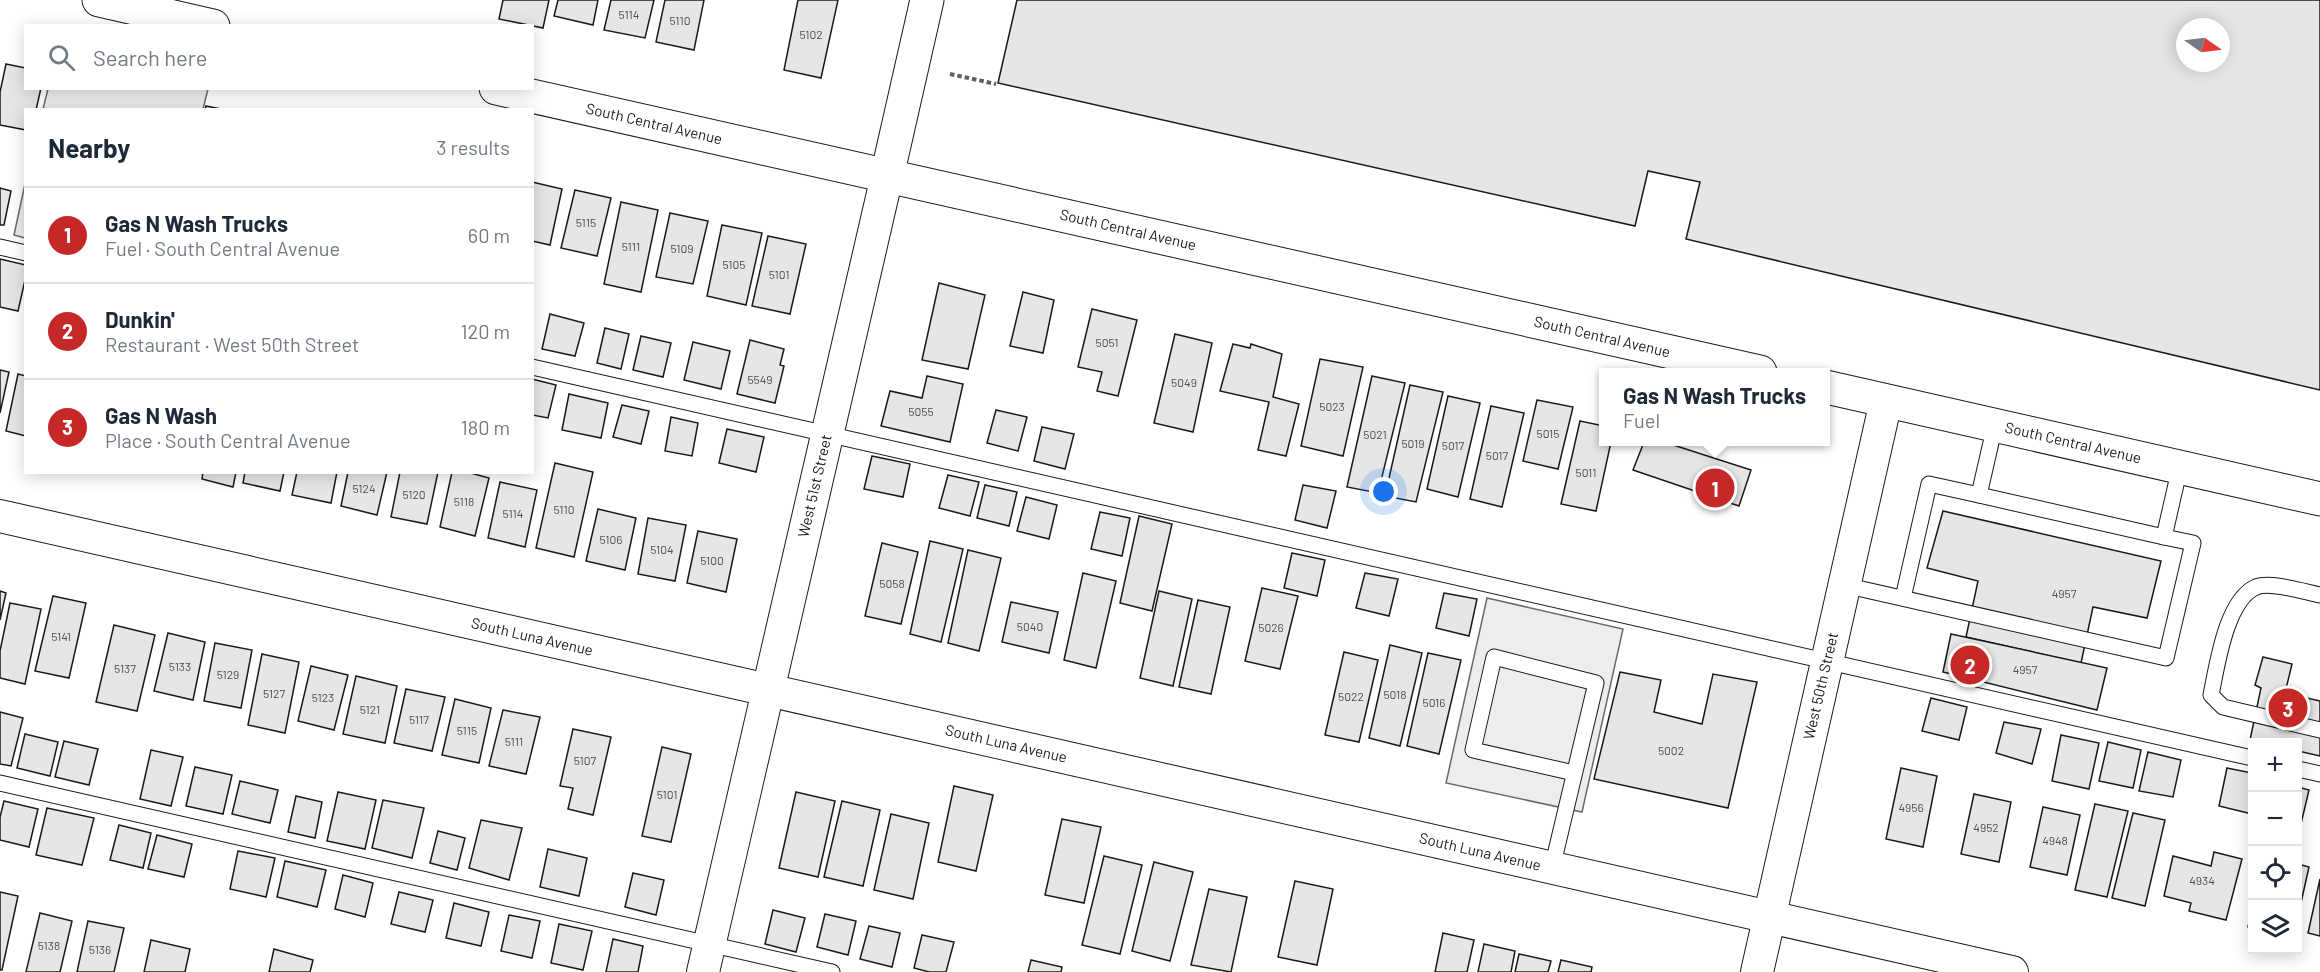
<!DOCTYPE html>
<meta charset="utf-8">
<style>
:root{--surface:#fff;--page:#f2f2f3;--text:#1f2937;--muted:#747a83;--line:#e0e1e3;--accent:#c62828}
body{margin:0;font-family:Barlow,sans-serif;background:var(--page);color:var(--text)}
.controls{position:absolute;right:18px;bottom:18px;display:grid;overflow:hidden;border-radius:0px;box-shadow:0 3px 15px #0003}
.controls button{width:54px;height:54px;display:grid;place-items:center;padding:0;border:0;border-bottom:2px solid var(--line);background:var(--surface);color:var(--text);font:30px sans-serif}
.compass{position:absolute;left:2176px;top:18px;width:54px;height:54px;border-radius:50%;background:var(--surface);box-shadow:0 3px 15px #0003;rotate:104deg}
.you{position:absolute;left:1384px;top:492px;width:21px;height:21px;margin:-15px;border:4px solid #fff;border-radius:50%;background:#1a73e8;box-shadow:0 0 0 9px #1a73e833}
.badge{display:grid;place-items:center;width:39px;height:39px;border-radius:50%;background:var(--accent);color:#fff;font-size:20px;font-weight:700}
.pin{position:absolute;translate:-50% -50%;border:3px solid #fff;box-shadow:0 2px 6px #0006}
.popup{position:absolute;left:1599px;top:368px;width:231px;height:78px;box-sizing:border-box;display:grid;place-content:center;border-radius:0px;background:var(--surface);filter:drop-shadow(0 2px 4px #0005);font-size:20px;white-space:nowrap;color:var(--muted)}
.popup b{font-size:22px;color:var(--text)}
.popup::after{content:'';position:absolute;left:50%;top:100%;margin-left:-12px;border:12px solid transparent;border-top-color:var(--surface)}
.list{margin:0;padding:0;list-style:none}
h2{display:flex;justify-content:space-between;align-items:center;height:78px;margin:0;padding:0 24px;font-size:26px}
h2 small{font-size:20px;font-weight:400;color:var(--muted)}
.list li{display:grid;grid-template-columns:39px 1fr auto;gap:18px;align-items:center;box-sizing:border-box;height:96px;padding:0 24px;border-top:2px solid var(--line)}
.list b{display:block;font-size:22px;white-space:nowrap}
.list p{margin:0;font-size:20px;white-space:nowrap;color:var(--muted)}
.list em{font-size:20px;font-style:normal;color:var(--muted)}
.icon{flex:none;width:33px;height:33px;fill:none;stroke:currentColor;stroke-width:2;stroke-linecap:round;stroke-linejoin:round}
.map{position:relative;flex:none;width:2320px;height:972px;overflow:hidden}
.search{position:absolute;background:var(--surface);box-shadow:0 3px 15px #0003;left:24px;top:24px;width:510px;height:66px;display:flex;align-items:center;gap:15px;box-sizing:border-box;padding:0 21px;border-radius:0px;color:var(--muted);font-size:22px}
.panel{position:absolute;background:var(--surface);box-shadow:0 3px 15px #0003;left:24px;top:108px;width:510px;height:366px;border-radius:0px}
.map>svg:first-child{display:block}
</style>
<div class="map">
<svg width="2320" height="972" viewBox="0 0 2320 972">
<rect width="100%" height="100%" fill="#fff"/>
<g fill="#ededed" stroke="#6a6a6a" stroke-width="1.5">
<polygon points="48,89 48,88 208,89 203,109 43,109"/>
<polygon points="25,184 25,238 14,235"/>
<polygon points="1487,598 1623,629 1582,812 1446,783"/>
</g>
<g fill="#e6e6e6" stroke="#1a1a1a" stroke-width="1.5" fill-rule="evenodd">
<polygon points="503,0 549,0 543,28 499,19"/>
<polygon points="558,0 598,0 593,25 554,16"/>
<polygon points="611,0 654,0 645,38 604,30"/>
<polygon points="665,0 704,0 694,50 656,42"/>
<polygon points="798,0 838,0 821,78 784,70"/>
<path d="M1017,0H2320V390L1686,239L1700,182L1648,171L1635,226L998,83ZM2185,27H2221V63H2185Z"/>
<polygon points="6,64 26,68 26,88 41,88 36,110 26,110 26,130 0,125 0,92"/>
<polygon points="206,106 226,110 205,110"/>
<polygon points="532,182 562,189 550,245 532,241"/>
<polygon points="0,188 11,191 4,225 0,225"/>
<polygon points="575,190 611,198 597,256 561,248"/>
<polygon points="621,202 658,210 641,292 604,284"/>
<polygon points="670,213 708,221 693,284 656,277"/>
<polygon points="722,225 762,233 746,305 707,296"/>
<polygon points="768,236 806,244 790,314 752,306"/>
<polygon points="0,259 26,265 26,276 18,311 0,307"/>
<polygon points="939,283 985,295 968,369 922,360"/>
<polygon points="1023,292 1054,300 1043,353 1010,346"/>
<polygon points="1092,309 1137,320 1118,396 1097,391 1102,372 1078,367"/>
<polygon points="550,314 584,323 575,356 542,349"/>
<polygon points="605,328 629,334 621,369 597,363"/>
<polygon points="1175,334 1212,343 1193,432 1154,423"/>
<polygon points="641,336 671,343 663,377 633,370"/>
<polygon points="750,340 784,349 780,365 784,366 775,403 737,394"/>
<polygon points="693,342 730,351 721,389 684,380"/>
<polygon points="1233,344 1250,348 1251,344 1282,354 1273,397 1299,404 1286,456 1258,450 1269,402 1220,391"/>
<polygon points="1320,359 1363,367 1343,456 1301,446"/>
<polygon points="0,370 9,372 0,413"/>
<polygon points="18,374 26,376 26,436 6,431"/>
<polygon points="927,376 963,384 950,442 881,426 890,391 922,398"/>
<polygon points="1372,376 1405,383 1378,493 1347,487"/>
<polygon points="532,379 556,385 548,418 532,415"/>
<polygon points="1410,385 1443,392 1416,502 1385,496"/>
<polygon points="569,394 608,403 601,438 562,430"/>
<polygon points="1448,396 1480,403 1458,497 1427,489"/>
<polygon points="1537,400 1573,407 1558,469 1523,461"/>
<polygon points="622,405 649,411 641,444 613,437"/>
<polygon points="1491,406 1524,413 1502,507 1470,499"/>
<polygon points="996,410 1027,417 1018,451 987,443"/>
<polygon points="671,417 698,423 692,456 665,451"/>
<polygon points="1580,421 1604,426 1604,442 1611,442 1596,511 1561,504"/>
<polygon points="1042,427 1074,434 1065,469 1034,461"/>
<polygon points="727,429 764,437 756,472 719,463"/>
<polygon points="1644,442 1664,442 1751,470 1739,506 1633,470"/>
<polygon points="872,456 910,464 903,497 864,489"/>
<polygon points="555,463 593,472 574,557 536,548"/>
<polygon points="203,472 236,472 233,487 202,479"/>
<polygon points="245,472 284,472 280,491 243,483"/>
<polygon points="297,472 337,472 331,503 292,495"/>
<polygon points="348,472 387,472 377,515 341,506"/>
<polygon points="400,472 438,472 427,524 391,517"/>
<polygon points="452,472 467,472 489,478 475,536 440,527"/>
<polygon points="948,475 979,482 970,516 939,508"/>
<polygon points="500,482 537,490 525,547 488,538"/>
<polygon points="985,485 1017,492 1009,526 977,518"/>
<polygon points="1303,485 1336,491 1327,528 1295,520"/>
<polygon points="1026,497 1057,505 1049,539 1017,531"/>
<polygon points="598,509 636,518 625,570 586,561"/>
<polygon points="1943,511 2161,561 2147,618 2093,607 2081,663 1966,637 1978,581 1927,568"/>
<polygon points="1100,512 1130,518 1122,556 1091,549"/>
<polygon points="1139,516 1172,524 1152,611 1120,603"/>
<polygon points="648,518 686,525 675,581 638,574"/>
<polygon points="698,531 737,539 726,592 687,583"/>
<polygon points="930,541 963,549 941,642 910,634"/>
<polygon points="882,543 918,552 901,624 865,616"/>
<polygon points="968,550 1001,558 979,651 948,643"/>
<polygon points="1292,553 1325,560 1317,596 1284,588"/>
<polygon points="1083,573 1116,581 1096,668 1064,660"/>
<polygon points="1365,573 1398,579 1389,616 1356,608"/>
<polygon points="1262,588 1298,596 1280,669 1245,661"/>
<polygon points="0,591 6,593 0,620"/>
<polygon points="1159,591 1192,599 1173,686 1140,678"/>
<polygon points="1444,593 1477,599 1469,636 1436,628"/>
<polygon points="53,596 86,603 69,678 35,671"/>
<polygon points="1198,600 1230,607 1211,694 1179,687"/>
<polygon points="1011,602 1058,612 1049,653 1002,642"/>
<polygon points="10,603 41,609 25,684 0,678 0,651"/>
<polygon points="114,625 155,635 137,711 96,702"/>
<polygon points="168,633 205,642 193,700 154,691"/>
<polygon points="1951,634 2107,668 2097,710 1943,672"/>
<polygon points="215,643 252,650 241,708 204,701"/>
<polygon points="1390,645 1422,653 1400,746 1369,738"/>
<polygon points="1344,652 1378,660 1359,742 1325,735"/>
<polygon points="1428,653 1461,660 1439,754 1407,746"/>
<polygon points="262,654 299,662 285,733 248,725"/>
<polygon points="2263,657 2292,664 2285,693 2320,701 2320,756 2298,751 2298,742 2261,742 2250,740 2261,688 2255,685"/>
<polygon points="311,666 348,675 334,730 298,721"/>
<polygon points="1620,672 1661,680 1654,712 1702,724 1713,674 1757,682 1728,808 1594,779"/>
<polygon points="356,676 397,686 385,743 343,734"/>
<polygon points="406,689 445,697 432,751 394,743"/>
<polygon points="1931,698 1967,707 1959,740 1922,731"/>
<polygon points="455,699 491,708 479,763 442,755"/>
<polygon points="503,710 540,717 526,774 489,766"/>
<polygon points="0,712 23,718 11,766 0,764"/>
<polygon points="2004,722 2041,729 2032,764 1996,753"/>
<polygon points="573,729 611,737 593,815 568,809 573,788 560,786"/>
<polygon points="25,734 58,742 50,776 17,768"/>
<polygon points="2061,735 2099,743 2089,789 2052,781"/>
<polygon points="64,741 98,749 89,785 55,777"/>
<polygon points="2108,742 2141,750 2133,788 2099,781"/>
<polygon points="662,747 691,754 671,842 642,836"/>
<polygon points="151,750 183,757 171,806 140,799"/>
<polygon points="2148,752 2181,760 2173,797 2139,791"/>
<polygon points="195,767 232,775 223,814 186,806"/>
<polygon points="1901,768 1937,776 1923,847 1886,839"/>
<polygon points="2227,768 2252,773 2252,814 2219,806"/>
<polygon points="240,781 278,790 270,823 232,814"/>
<polygon points="954,786 993,795 976,871 938,862"/>
<polygon points="2298,787 2309,790 2300,828 2298,827"/>
<polygon points="338,792 376,800 365,849 327,841"/>
<polygon points="796,792 835,801 818,877 779,868"/>
<polygon points="1974,794 2011,802 1999,862 1961,854"/>
<polygon points="296,796 322,802 315,838 288,832"/>
<polygon points="383,800 424,808 412,858 372,848"/>
<polygon points="4,801 38,809 29,847 0,840 0,817"/>
<polygon points="842,801 880,810 863,886 824,877"/>
<polygon points="2095,804 2128,811 2107,897 2075,890"/>
<polygon points="2043,807 2080,815 2067,875 2030,867"/>
<polygon points="47,808 94,818 82,865 36,855"/>
<polygon points="2133,813 2165,820 2145,906 2112,898"/>
<polygon points="891,814 929,823 913,899 874,890"/>
<polygon points="1062,819 1101,827 1084,903 1045,895"/>
<polygon points="481,820 522,828 509,880 469,868"/>
<polygon points="119,825 151,833 143,868 110,860"/>
<polygon points="438,831 465,838 457,870 430,863"/>
<polygon points="157,835 192,844 184,877 148,869"/>
<polygon points="548,849 587,858 579,896 540,887"/>
<polygon points="238,851 275,858 266,897 230,889"/>
<polygon points="2214,852 2242,859 2226,920 2189,911 2191,903 2164,896 2173,856 2211,866"/>
<polygon points="1104,856 1142,865 1120,954 1082,945"/>
<polygon points="285,861 326,870 317,907 277,897"/>
<polygon points="1154,862 1193,872 1170,961 1132,951"/>
<polygon points="2298,864 2309,867 2298,916"/>
<polygon points="633,873 664,880 656,915 625,907"/>
<polygon points="343,875 373,883 365,917 335,909"/>
<polygon points="2320,879 2320,936 2308,933"/>
<polygon points="1295,881 1333,889 1317,965 1278,957"/>
<polygon points="1209,889 1247,897 1231,972 1191,965"/>
<polygon points="0,892 18,896 2,970 0,970"/>
<polygon points="399,892 433,900 425,932 391,924"/>
<polygon points="454,903 489,912 481,946 446,938"/>
<polygon points="773,910 805,918 796,952 765,944"/>
<polygon points="2252,910 2252,928 2248,927"/>
<polygon points="40,913 72,921 60,972 26,972"/>
<polygon points="825,914 856,921 848,955 817,947"/>
<polygon points="509,915 540,921 532,958 501,951"/>
<polygon points="88,921 124,928 114,972 77,972"/>
<polygon points="559,924 592,931 583,970 551,963"/>
<polygon points="869,926 900,933 892,967 860,959"/>
<polygon points="1443,933 1474,940 1467,972 1435,972"/>
<polygon points="922,935 954,942 946,972 929,972 914,968"/>
<polygon points="613,939 643,946 638,972 606,972"/>
<polygon points="151,940 190,949 185,972 144,972"/>
<polygon points="1484,944 1515,951 1511,972 1478,972"/>
<polygon points="274,949 313,960 310,972 269,972"/>
<polygon points="1519,954 1551,961 1548,972 1515,972"/>
<polygon points="1031,960 1062,967 1061,972 1028,972"/>
<polygon points="1561,960 1592,967 1591,972 1558,972"/>
</g>
<g fill="none" stroke-linecap="round" stroke-linejoin="round">
<defs>
<g id="lane">
<polyline points="0,247 26,253"/>
<polyline points="532,367 2252,758"/>
<polyline points="1995,425 1979,495 2164,537 2180,467"/>
<polyline points="1844,585 2166,658 2193,543 2164,537"/>
<path d="M2320,595C2305,592 2271,581 2256,587C2226,600 2217,666 2211,695L2223,707L2320,730"/>
<polyline points="1903,598 1929,484 1979,495"/>
<polyline points="2298,769 2320,774"/>
<polyline points="0,783 832,972"/>
<polyline points="1552,868 1596,683 1494,657 1473,750 1574,773"/>
</g>
<g id="street">
<polyline points="0,516 2012,972"/>
<polyline points="703,972 887,176"/>
<polyline points="1757,972 1886,401"/>
</g>
<g id="secondary">
<polyline points="99,0 213,26"/>
<polyline points="496,88 1760,372"/>
<polyline points="887,176 927,0"/>
<polyline points="1826,387 2320,499"/>
</g>
</defs>
<use href="#lane" stroke="#1a1a1a" stroke-width="17"/>
<use href="#street" stroke="#1a1a1a" stroke-width="34"/>
<use href="#secondary" stroke="#1a1a1a" stroke-width="35"/>
<polyline stroke="#5f5f5f" stroke-width="4" stroke-dasharray="4.5 3" stroke-linecap="butt" points="950,74 996,84"/>
<use href="#lane" stroke="#fff" stroke-width="15"/>
<use href="#street" stroke="#fff" stroke-width="32"/>
<use href="#secondary" stroke="#fff" stroke-width="33"/>
</g>
<g text-anchor="middle" stroke-width="4.5" stroke-linejoin="round" paint-order="stroke">
<g font-size="12" fill="#4d4d4d">
<text x="629" y="19">5114</text>
<text x="680" y="25">5110</text>
<text x="811" y="39">5102</text>
<text x="586" y="227">5115</text>
<text x="631" y="251">5111</text>
<text x="682" y="253">5109</text>
<text x="734" y="269">5105</text>
<text x="779" y="279">5101</text>
<text x="1107" y="347">5051</text>
<text x="760" y="384">5549</text>
<text x="1184" y="387">5049</text>
<text x="1332" y="411">5023</text>
<text x="921" y="416">5055</text>
<text x="1548" y="438">5015</text>
<text x="1375" y="439">5021</text>
<text x="1413" y="448">5019</text>
<text x="1453" y="450">5017</text>
<text x="1497" y="460">5017</text>
<text x="1586" y="477">5011</text>
<text x="364" y="493">5124</text>
<text x="414" y="499">5120</text>
<text x="464" y="506">5118</text>
<text x="564" y="514">5110</text>
<text x="513" y="518">5114</text>
<text x="611" y="544">5106</text>
<text x="662" y="554">5104</text>
<text x="712" y="565">5100</text>
<text x="892" y="588">5058</text>
<text x="2064" y="598">4957</text>
<text x="1030" y="631">5040</text>
<text x="1271" y="632">5026</text>
<text x="61" y="641">5141</text>
<text x="180" y="671">5133</text>
<text x="125" y="673">5137</text>
<text x="2025" y="674">4957</text>
<text x="228" y="679">5129</text>
<text x="274" y="698">5127</text>
<text x="1395" y="699">5018</text>
<text x="1351" y="701">5022</text>
<text x="323" y="702">5123</text>
<text x="1434" y="707">5016</text>
<text x="370" y="714">5121</text>
<text x="419" y="724">5117</text>
<text x="467" y="735">5115</text>
<text x="514" y="746">5111</text>
<text x="1671" y="755">5002</text>
<text x="585" y="765">5107</text>
<text x="667" y="799">5101</text>
<text x="1911" y="812">4956</text>
<text x="1986" y="832">4952</text>
<text x="2055" y="845">4948</text>
<text x="2202" y="885">4934</text>
<text x="49" y="950">5138</text>
<text x="100" y="954">5136</text>
</g>
<g font-size="15" fill="#1a1a1a" stroke="#fff">
<text transform="translate(654 124) rotate(13)" y="5">South Central Avenue</text>
<text transform="translate(1128 230) rotate(13)" y="5">South Central Avenue</text>
<text transform="translate(1602 337) rotate(13)" y="5">South Central Avenue</text>
<text transform="translate(2073 443) rotate(13)" y="5">South Central Avenue</text>
<text transform="translate(815 486) rotate(-77)" y="5">West 51st Street</text>
<text transform="translate(532 637) rotate(13)" y="5">South Luna Avenue</text>
<text transform="translate(1821 686) rotate(-77)" y="5">West 50th Street</text>
<text transform="translate(1006 744) rotate(13)" y="5">South Luna Avenue</text>
<text transform="translate(1480 852) rotate(13)" y="5">South Luna Avenue</text>
</g>
</g>
</svg>
<div class="controls">
<button>+</button>
<button>−</button>
<button><svg class="icon" aria-label="locate" viewBox="0 0 24 24"><circle cx="12" cy="12" r="6"/><path d="M12 2v4M12 18v4M2 12h4M18 12h4"/></svg></button>
<button><svg class="icon" aria-label="layers" viewBox="0 0 24 24"><path d="M12 4l9 5-9 5-9-5zM3 14l9 5 9-5"/></svg></button>
</div>
<svg class="compass" viewBox="-18 -18 36 36"><path d="M0-13l5 13h-10z" fill="#e53935"/><path d="M0 13l5-13h-10z" fill="#747a83"/></svg>
<div class="you"></div>
<div class="pin badge" style="left:1715px;top:488px">1</div>
<div class="popup"><b>Gas N Wash Trucks</b>Fuel</div>
<div class="pin badge" style="left:1970px;top:665px">2</div>
<div class="pin badge" style="left:2288px;top:708px">3</div>
<div class="search"><svg class="icon" aria-label="search" viewBox="0 0 24 24"><circle cx="10" cy="10" r="6"/><path d="M15 15l6 6"/></svg>Search here</div>
<section class="panel">
<h2>Nearby<small>3 results</small></h2>
<ul class="list">
<li><span class="badge">1</span><div><b>Gas N Wash Trucks</b><p>Fuel · South Central Avenue</p></div><em>60 m</em></li>
<li><span class="badge">2</span><div><b>Dunkin'</b><p>Restaurant · West 50th Street</p></div><em>120 m</em></li>
<li><span class="badge">3</span><div><b>Gas N Wash</b><p>Place · South Central Avenue</p></div><em>180 m</em></li>
</ul>
</section>
</div>
